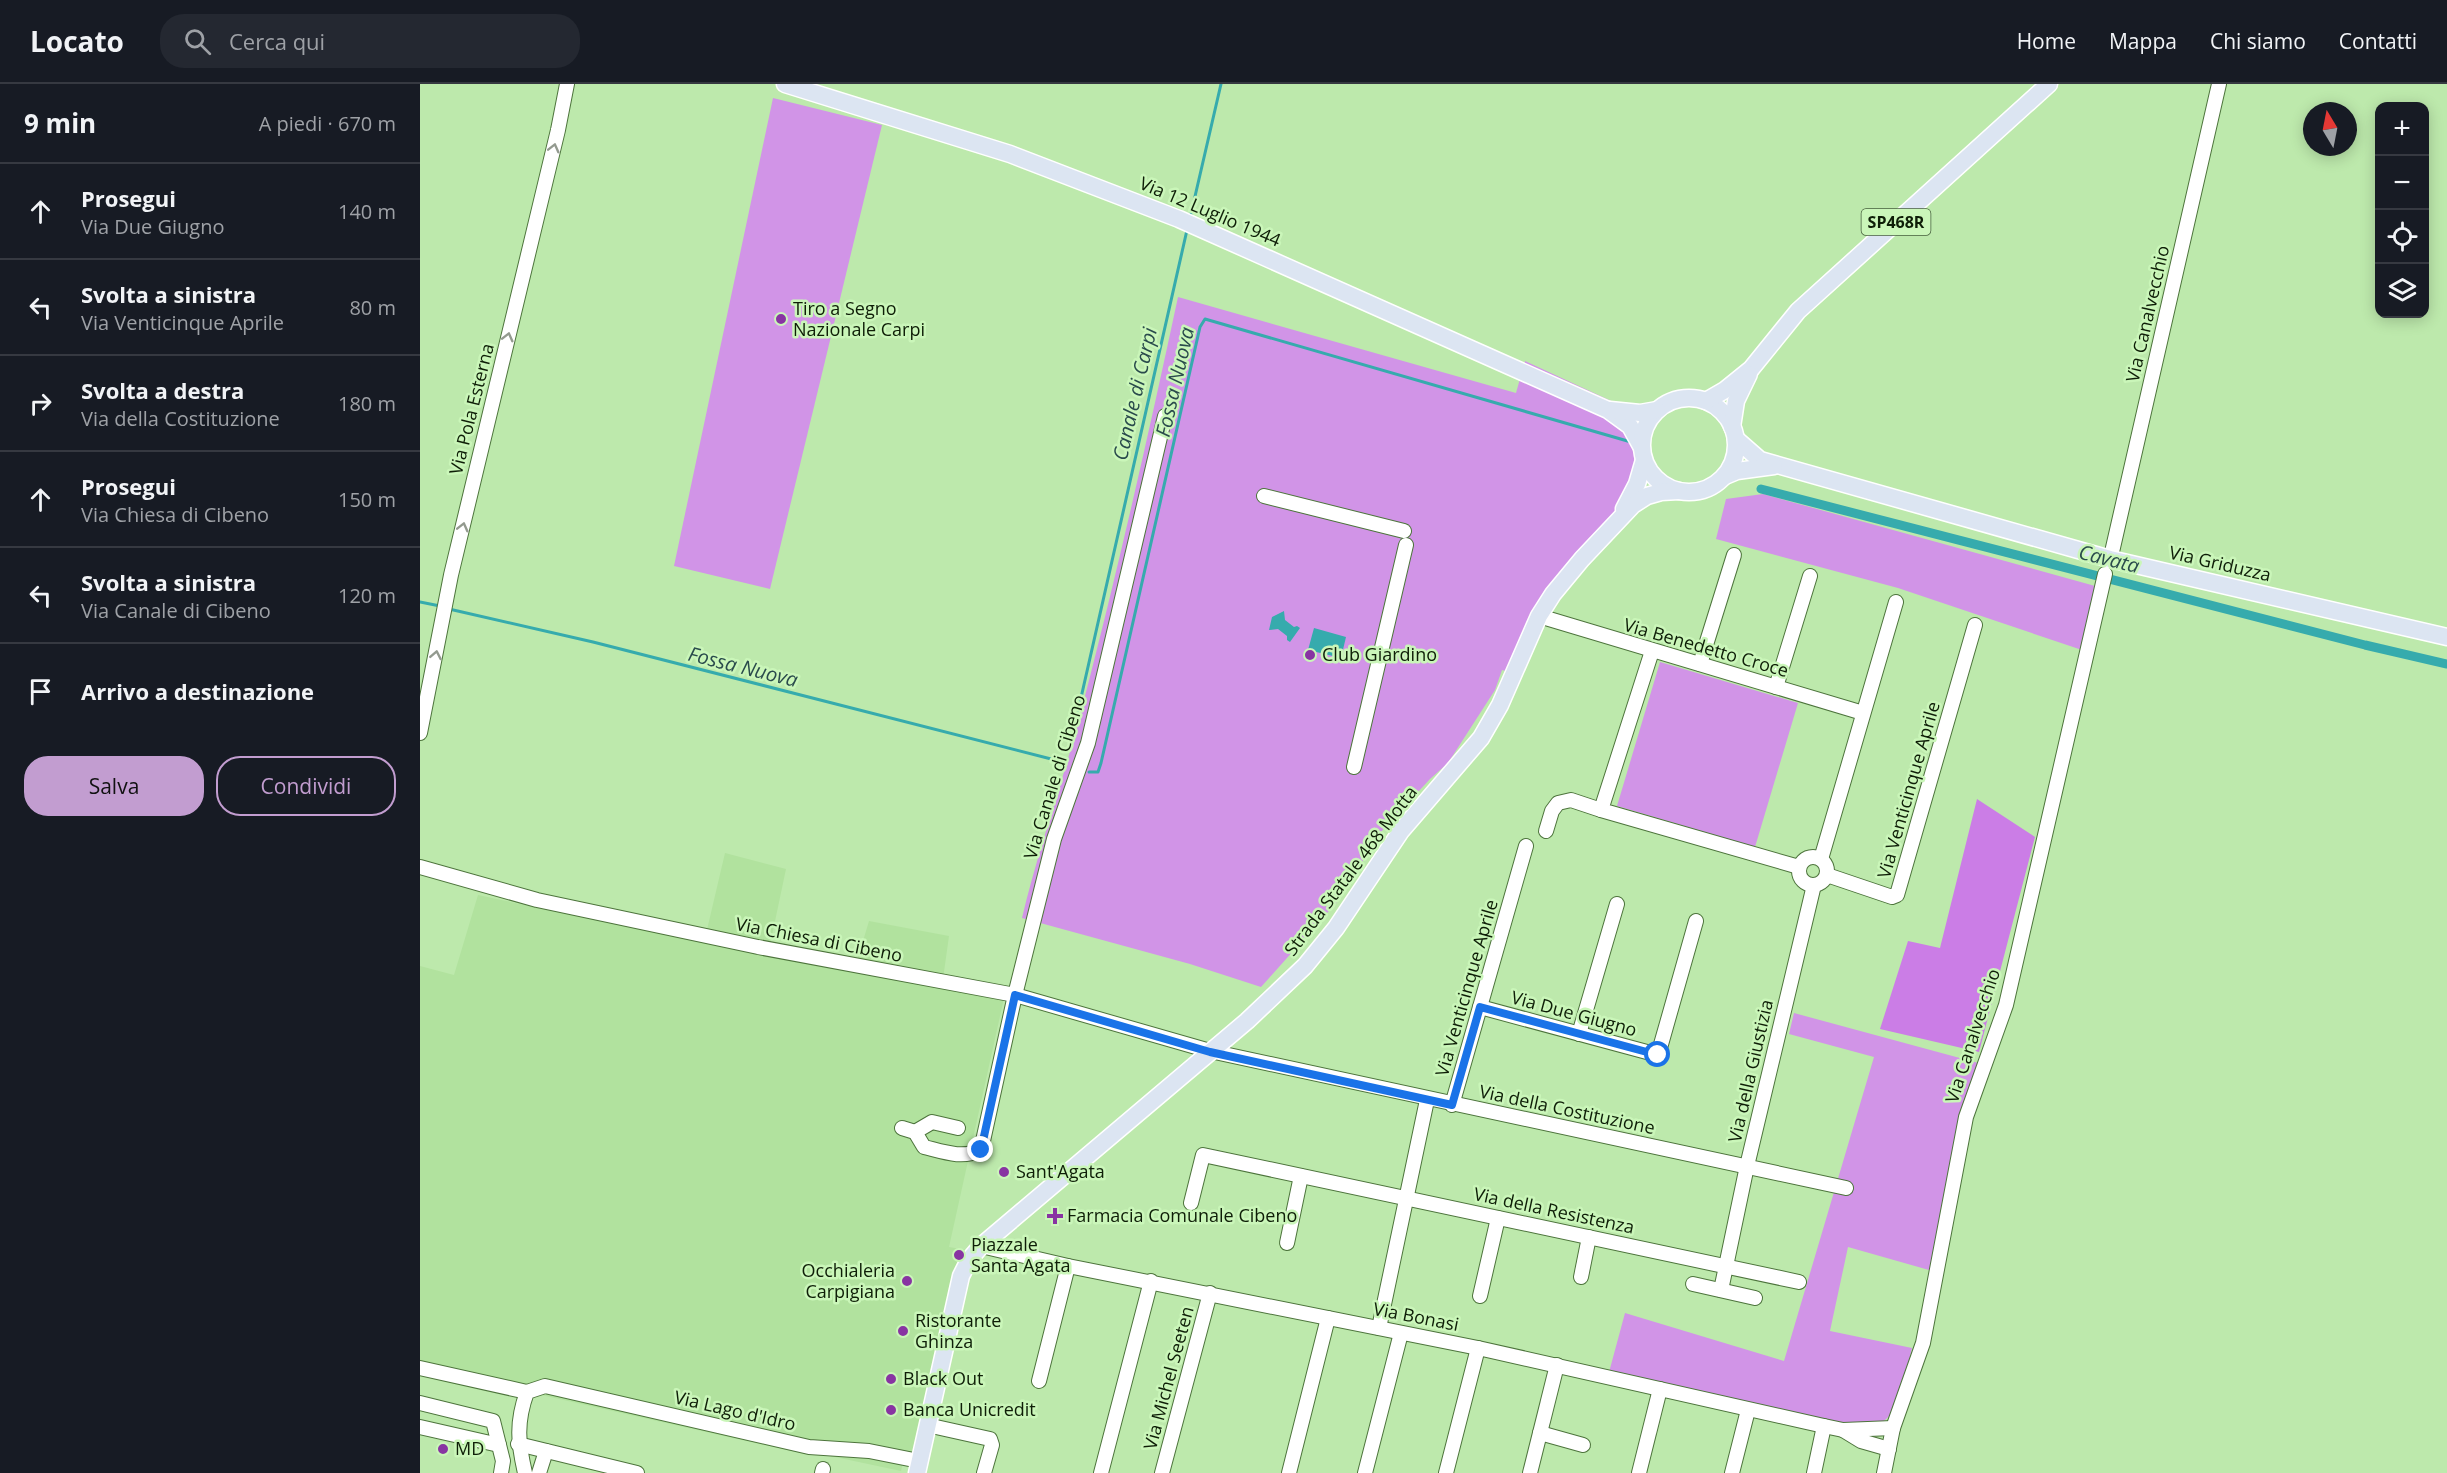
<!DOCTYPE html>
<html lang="it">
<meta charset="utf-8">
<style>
:root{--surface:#171b24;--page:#242831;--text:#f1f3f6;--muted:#9ea1a6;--line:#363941;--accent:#c29dd0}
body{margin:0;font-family:"Open Sans",sans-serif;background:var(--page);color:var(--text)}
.controls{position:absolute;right:18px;top:18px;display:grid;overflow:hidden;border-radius:12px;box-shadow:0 3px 15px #0003}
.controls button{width:54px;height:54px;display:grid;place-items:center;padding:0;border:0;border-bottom:2px solid var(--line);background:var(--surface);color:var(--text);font:30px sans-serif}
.compass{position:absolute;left:1883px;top:18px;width:54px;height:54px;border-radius:50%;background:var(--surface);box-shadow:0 3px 15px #0003;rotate:350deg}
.stop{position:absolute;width:18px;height:18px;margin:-14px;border:4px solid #1a73e8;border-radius:50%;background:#fff}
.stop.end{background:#1a73e8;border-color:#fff;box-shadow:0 2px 6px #0008}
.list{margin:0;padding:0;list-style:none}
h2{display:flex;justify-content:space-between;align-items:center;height:78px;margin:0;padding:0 24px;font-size:26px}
h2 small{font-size:20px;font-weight:400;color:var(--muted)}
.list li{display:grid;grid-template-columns:39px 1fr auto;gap:18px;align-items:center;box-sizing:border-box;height:96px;padding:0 24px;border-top:2px solid var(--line)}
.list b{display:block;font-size:22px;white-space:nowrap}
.list p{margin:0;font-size:20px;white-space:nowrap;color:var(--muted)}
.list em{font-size:20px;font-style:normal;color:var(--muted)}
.actions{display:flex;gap:12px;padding:18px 24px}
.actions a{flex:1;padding:14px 0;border:2px solid var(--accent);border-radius:24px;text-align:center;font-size:21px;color:var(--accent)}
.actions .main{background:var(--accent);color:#111}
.icon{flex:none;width:33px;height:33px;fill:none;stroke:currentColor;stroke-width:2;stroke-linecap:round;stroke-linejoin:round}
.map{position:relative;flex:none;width:2027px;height:1389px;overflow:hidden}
header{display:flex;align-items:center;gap:36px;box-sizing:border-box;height:84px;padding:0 30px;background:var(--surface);border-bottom:2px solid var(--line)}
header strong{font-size:28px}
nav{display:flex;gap:33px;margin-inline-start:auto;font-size:21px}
.search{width:420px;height:54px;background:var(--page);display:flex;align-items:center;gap:15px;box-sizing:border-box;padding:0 21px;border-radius:24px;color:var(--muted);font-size:22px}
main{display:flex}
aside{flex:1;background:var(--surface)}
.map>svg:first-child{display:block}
</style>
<header>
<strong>Locato</strong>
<div class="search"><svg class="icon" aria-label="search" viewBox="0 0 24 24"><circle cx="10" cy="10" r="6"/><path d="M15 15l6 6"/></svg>Cerca qui</div>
<nav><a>Home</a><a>Mappa</a><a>Chi siamo</a><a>Contatti</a></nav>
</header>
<main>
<aside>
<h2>9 min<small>A piedi · 670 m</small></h2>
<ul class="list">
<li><svg class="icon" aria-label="ahead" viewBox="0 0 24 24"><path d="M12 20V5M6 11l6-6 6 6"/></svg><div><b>Prosegui</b><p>Via Due Giugno</p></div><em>140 m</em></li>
<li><svg class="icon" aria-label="left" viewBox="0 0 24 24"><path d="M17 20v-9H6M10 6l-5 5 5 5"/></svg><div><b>Svolta a sinistra</b><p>Via Venticinque Aprile</p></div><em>80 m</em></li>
<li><svg class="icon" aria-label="right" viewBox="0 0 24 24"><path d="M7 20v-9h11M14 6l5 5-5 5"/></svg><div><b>Svolta a destra</b><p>Via della Costituzione</p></div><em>180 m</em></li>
<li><svg class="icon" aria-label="ahead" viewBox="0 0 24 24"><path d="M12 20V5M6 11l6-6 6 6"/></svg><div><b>Prosegui</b><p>Via Chiesa di Cibeno</p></div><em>150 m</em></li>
<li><svg class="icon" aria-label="left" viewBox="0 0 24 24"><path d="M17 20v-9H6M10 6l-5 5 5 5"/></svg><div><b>Svolta a sinistra</b><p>Via Canale di Cibeno</p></div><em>120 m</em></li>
<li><svg class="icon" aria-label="arrive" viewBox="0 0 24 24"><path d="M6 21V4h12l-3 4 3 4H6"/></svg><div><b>Arrivo a destinazione</b></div></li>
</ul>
<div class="actions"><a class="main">Salva</a><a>Condividi</a></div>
</aside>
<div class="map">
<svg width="2027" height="1389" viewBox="0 0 2027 1389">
<rect width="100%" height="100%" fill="#bde9ac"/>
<polygon fill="#b1e29e" points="305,769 366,785 350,861 437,877 449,837 529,852 523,895 586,905 529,1163 552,1167 499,1377 484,1374 481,1387 401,1370 380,1369 108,1308 93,1312 0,1290 0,882 34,891 58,811 114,823 115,818 286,850"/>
<g fill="#d194e7">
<polygon points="353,14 462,41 350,505 254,482"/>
<path d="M758,213L1096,309L1105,277L1202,322L1213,359L1225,416L1130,518L1097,590L1082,586L1075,606L1028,679L1010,695L961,748L916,819L841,903L770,880L602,834C619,762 645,692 663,620C698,485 729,349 758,213Z"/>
<polygon points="1343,410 1675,502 1662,566 1478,504 1296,455 1306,415"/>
<polygon points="1240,578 1378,619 1335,763 1197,722"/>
<path d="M1374,929L1562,980L1516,1188L1428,1163L1410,1247L1492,1264C1486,1287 1483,1328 1459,1340C1453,1343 1443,1343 1436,1345L1188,1292L1205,1229L1364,1277L1454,973L1369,950Z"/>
</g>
<polygon fill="#cb7de6" points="1557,715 1615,753 1559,968 1460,945 1488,857 1520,864"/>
<g fill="#36abad">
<polygon points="864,527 865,536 874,543 877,542 880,544 870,558 867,556 867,552 858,545 849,546 852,533"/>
<polygon points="894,544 926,553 921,574 888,566"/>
</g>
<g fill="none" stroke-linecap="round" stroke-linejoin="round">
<g stroke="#36abad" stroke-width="3">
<polyline points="770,134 801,0"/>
<polyline points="0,518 20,522"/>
<polyline points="29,525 173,558 639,677"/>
<polyline points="658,627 767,146"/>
<polyline points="669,688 678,688 681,679 780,243 785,235 1211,358"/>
</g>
<polyline stroke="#36abad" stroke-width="9" points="1341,405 1945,561 2027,580"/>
<defs>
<g id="minor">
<polyline points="844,412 984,447"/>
<polyline points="1692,468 1799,0"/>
<polyline points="1119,532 1443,629"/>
<polyline points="1232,567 1181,726 1379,783"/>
<polyline points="1280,580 1314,471"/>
<polyline points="1356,603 1390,492"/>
<polyline points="0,649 31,491 138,46 147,0"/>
<polyline points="934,683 986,461"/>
<polyline points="1126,747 1132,727 1138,719 1151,716 1181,726"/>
<circle cx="1393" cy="787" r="14"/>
<polyline points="1401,775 1476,518"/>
<polyline points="0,783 117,816 338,863 595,911 790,967 1426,1104"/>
<polyline points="1407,791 1472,813 1477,811 1555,541"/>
<polyline points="1060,923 1238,971 1276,837"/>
<polyline points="1159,950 1197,820"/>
<polyline points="1032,1021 1106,762"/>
<path d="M482,1044L495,1048L504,1063C524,1068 542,1075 561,1066L595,911L634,755L668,659L745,332"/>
<polyline points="495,1048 512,1038 538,1044"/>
<polyline points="771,1119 783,1071 1379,1198"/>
<polyline points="867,1159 881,1092"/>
<polyline points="561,1162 648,1182 1058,1264 1404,1342 1423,1346 1473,1344"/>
<polyline points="1161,1193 1169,1153"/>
<polyline points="1273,1200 1335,1214"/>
<polyline points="1301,1206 1327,1082 1394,801"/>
<polyline points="1060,1212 1078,1134"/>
<polyline points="959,1244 1007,1016"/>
<polyline points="0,1284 107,1308"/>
<polyline points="619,1297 648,1182"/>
<polyline points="0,1319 73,1337 83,1377 81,1389"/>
<polyline points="507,1341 570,1355 572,1361 564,1389"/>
<polyline points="0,1343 79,1361"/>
<polyline points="1423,1346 1441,1357 1469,1365"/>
<polyline points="1120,1349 1163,1361"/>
<polyline points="98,1360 217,1389"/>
<path d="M105,1389C98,1359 96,1338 107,1308L125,1302L389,1363L449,1367L499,1377"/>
<polyline points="119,1389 126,1367"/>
<polyline points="402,1389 403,1385"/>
<polyline points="681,1389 731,1197"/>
<polyline points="742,1389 790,1209"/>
<polyline points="869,1389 908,1234"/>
<polyline points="945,1389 981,1249"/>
<polyline points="1026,1389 1058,1264"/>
<polyline points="1110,1389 1137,1281"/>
<polyline points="1219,1389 1240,1305"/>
<polyline points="1312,1389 1328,1326"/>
<polyline points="1394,1389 1404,1342"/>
<polyline points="1464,1389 1473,1344 1503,1259 1546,1033 1586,921 1685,490"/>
</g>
<g id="major">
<polyline points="365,0 590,70 759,135 1188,326 1210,342 1221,362"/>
<circle cx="1269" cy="361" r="47"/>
<polyline points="1286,317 1305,306 1331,285 1378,227 1629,0"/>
<polyline points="1190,326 1220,329 1237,326"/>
<polyline points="1312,343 1316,317 1329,290"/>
<polyline points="1316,355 1340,376 1690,475 2027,553"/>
<polyline points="1305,392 1317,387 1354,382"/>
<polyline points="1204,425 1217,400 1224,376"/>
<polyline points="497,1389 541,1192 549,1176 561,1162 827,937 885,882 916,844 981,747 1061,654 1080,621 1119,532 1133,510 1162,475 1213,421 1227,412 1241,408 1259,407"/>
</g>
</defs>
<use href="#minor" stroke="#4d743c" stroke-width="16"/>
<use href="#major" stroke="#fff" stroke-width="19"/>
<use href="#minor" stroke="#fff" stroke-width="14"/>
<use href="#major" stroke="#dce5f2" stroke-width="16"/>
</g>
<defs><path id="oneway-chevron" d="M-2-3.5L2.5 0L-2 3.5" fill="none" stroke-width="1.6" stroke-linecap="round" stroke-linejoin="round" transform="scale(1.5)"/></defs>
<g stroke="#939a8f">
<use href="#oneway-chevron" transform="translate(134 64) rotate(-76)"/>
<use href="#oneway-chevron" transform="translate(88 253) rotate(-76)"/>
<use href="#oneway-chevron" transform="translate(43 443) rotate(-76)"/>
<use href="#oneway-chevron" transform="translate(16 571) rotate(-79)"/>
</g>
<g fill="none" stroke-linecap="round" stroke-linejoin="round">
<polyline stroke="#1a73e8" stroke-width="8" points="561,1066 595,911 790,968 1032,1021 1060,923 1238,971"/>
</g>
<g fill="#8834a2" stroke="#caf6b9" stroke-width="2">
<circle cx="361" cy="235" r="6"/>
<circle cx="890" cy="571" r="6"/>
<circle cx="584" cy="1088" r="6"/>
<path d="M632 1123h6v6h6v6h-6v6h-6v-6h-6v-6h6z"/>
<circle cx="539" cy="1171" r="6"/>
<circle cx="487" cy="1197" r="6"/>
<circle cx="483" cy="1247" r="6"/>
<circle cx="471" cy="1295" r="6"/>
<circle cx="471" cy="1326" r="6"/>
<circle cx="23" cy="1365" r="6"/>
</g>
<g text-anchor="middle" stroke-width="5" stroke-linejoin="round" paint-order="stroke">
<rect fill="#caf6b9" stroke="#465f3c" stroke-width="1.5" x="1441.5" y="125" width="69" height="26" rx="4.5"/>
<g font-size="16" font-weight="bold" fill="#0e1e07">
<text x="1476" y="144">SP468R</text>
</g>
<g font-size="18" fill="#0e1e07" stroke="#caf6b9">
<text transform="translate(790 128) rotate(23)" y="6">Via 12 Luglio 1944</text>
<text transform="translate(1728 230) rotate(-77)" y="6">Via Canalvecchio</text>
<text transform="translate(52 325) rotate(-76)" y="6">Via Pola Esterna</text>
<text transform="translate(1800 480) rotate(13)" y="6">Via Griduzza</text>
<text transform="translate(1286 564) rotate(16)" y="6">Via Benedetto Croce</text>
<text transform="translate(635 693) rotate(-73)" y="6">Via Canale di Cibeno</text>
<text transform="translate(1489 706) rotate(-74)" y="6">Via Venticinque Aprile</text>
<text transform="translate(931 787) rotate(-53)" y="6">Strada Statale 468 Motta</text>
<text transform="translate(399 856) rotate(11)" y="6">Via Chiesa di Cibeno</text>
<text transform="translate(1047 904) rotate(-74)" y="6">Via Venticinque Aprile</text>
<text transform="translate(1154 930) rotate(15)" y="6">Via Due Giugno</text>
<text transform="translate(1553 952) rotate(-72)" y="6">Via Canalvecchio</text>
<text transform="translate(1331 987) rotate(-77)" y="6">Via della Giustizia</text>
<text transform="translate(1147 1026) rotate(12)" y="6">Via della Costituzione</text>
<text transform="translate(1134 1127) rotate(12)" y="6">Via della Resistenza</text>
<text transform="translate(996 1233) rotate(11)" y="6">Via Bonasi</text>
<text transform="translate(749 1294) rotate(-75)" y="6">Via Michel Seeten</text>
<text transform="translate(315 1327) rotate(13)" y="6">Via Lago d'Idro</text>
</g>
<g font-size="18" fill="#0e1e07" stroke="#caf6b9" text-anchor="start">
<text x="373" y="231">Tiro a Segno<tspan x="373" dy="21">Nazionale Carpi</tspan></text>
<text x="902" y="577">Club Giardino</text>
<text x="596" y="1094">Sant'Agata</text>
<text x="647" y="1138">Farmacia Comunale Cibeno</text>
<text x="551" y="1167">Piazzale<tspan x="551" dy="21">Santa Agata</tspan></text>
<text x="475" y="1193" text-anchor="end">Occhialeria<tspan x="475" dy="21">Carpigiana</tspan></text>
<text x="495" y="1243">Ristorante<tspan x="495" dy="21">Ghinza</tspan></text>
<text x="483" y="1301">Black Out</text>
<text x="483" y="1332">Banca Unicredit</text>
<text x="35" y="1371">MD</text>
</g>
<g font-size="20" font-style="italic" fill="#2a4b4c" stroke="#caf6b9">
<text transform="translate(755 298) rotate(-77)" y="7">Fossa Nuova</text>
<text transform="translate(715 310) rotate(-77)" y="7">Canale di Carpi</text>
<text transform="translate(1689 475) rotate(14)" y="7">Cavata</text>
<text transform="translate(323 583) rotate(14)" y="7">Fossa Nuova</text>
</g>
</g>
</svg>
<div class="controls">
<button>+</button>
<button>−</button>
<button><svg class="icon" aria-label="locate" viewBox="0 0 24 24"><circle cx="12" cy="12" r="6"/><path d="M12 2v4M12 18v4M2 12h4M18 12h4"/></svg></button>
<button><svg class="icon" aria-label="layers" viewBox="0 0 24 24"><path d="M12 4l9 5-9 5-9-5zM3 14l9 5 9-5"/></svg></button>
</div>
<svg class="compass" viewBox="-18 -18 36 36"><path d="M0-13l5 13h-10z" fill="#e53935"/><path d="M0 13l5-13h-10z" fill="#9ea1a6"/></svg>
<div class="stop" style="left:1238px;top:971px"></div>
<div class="stop end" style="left:561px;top:1066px"></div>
</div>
</main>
